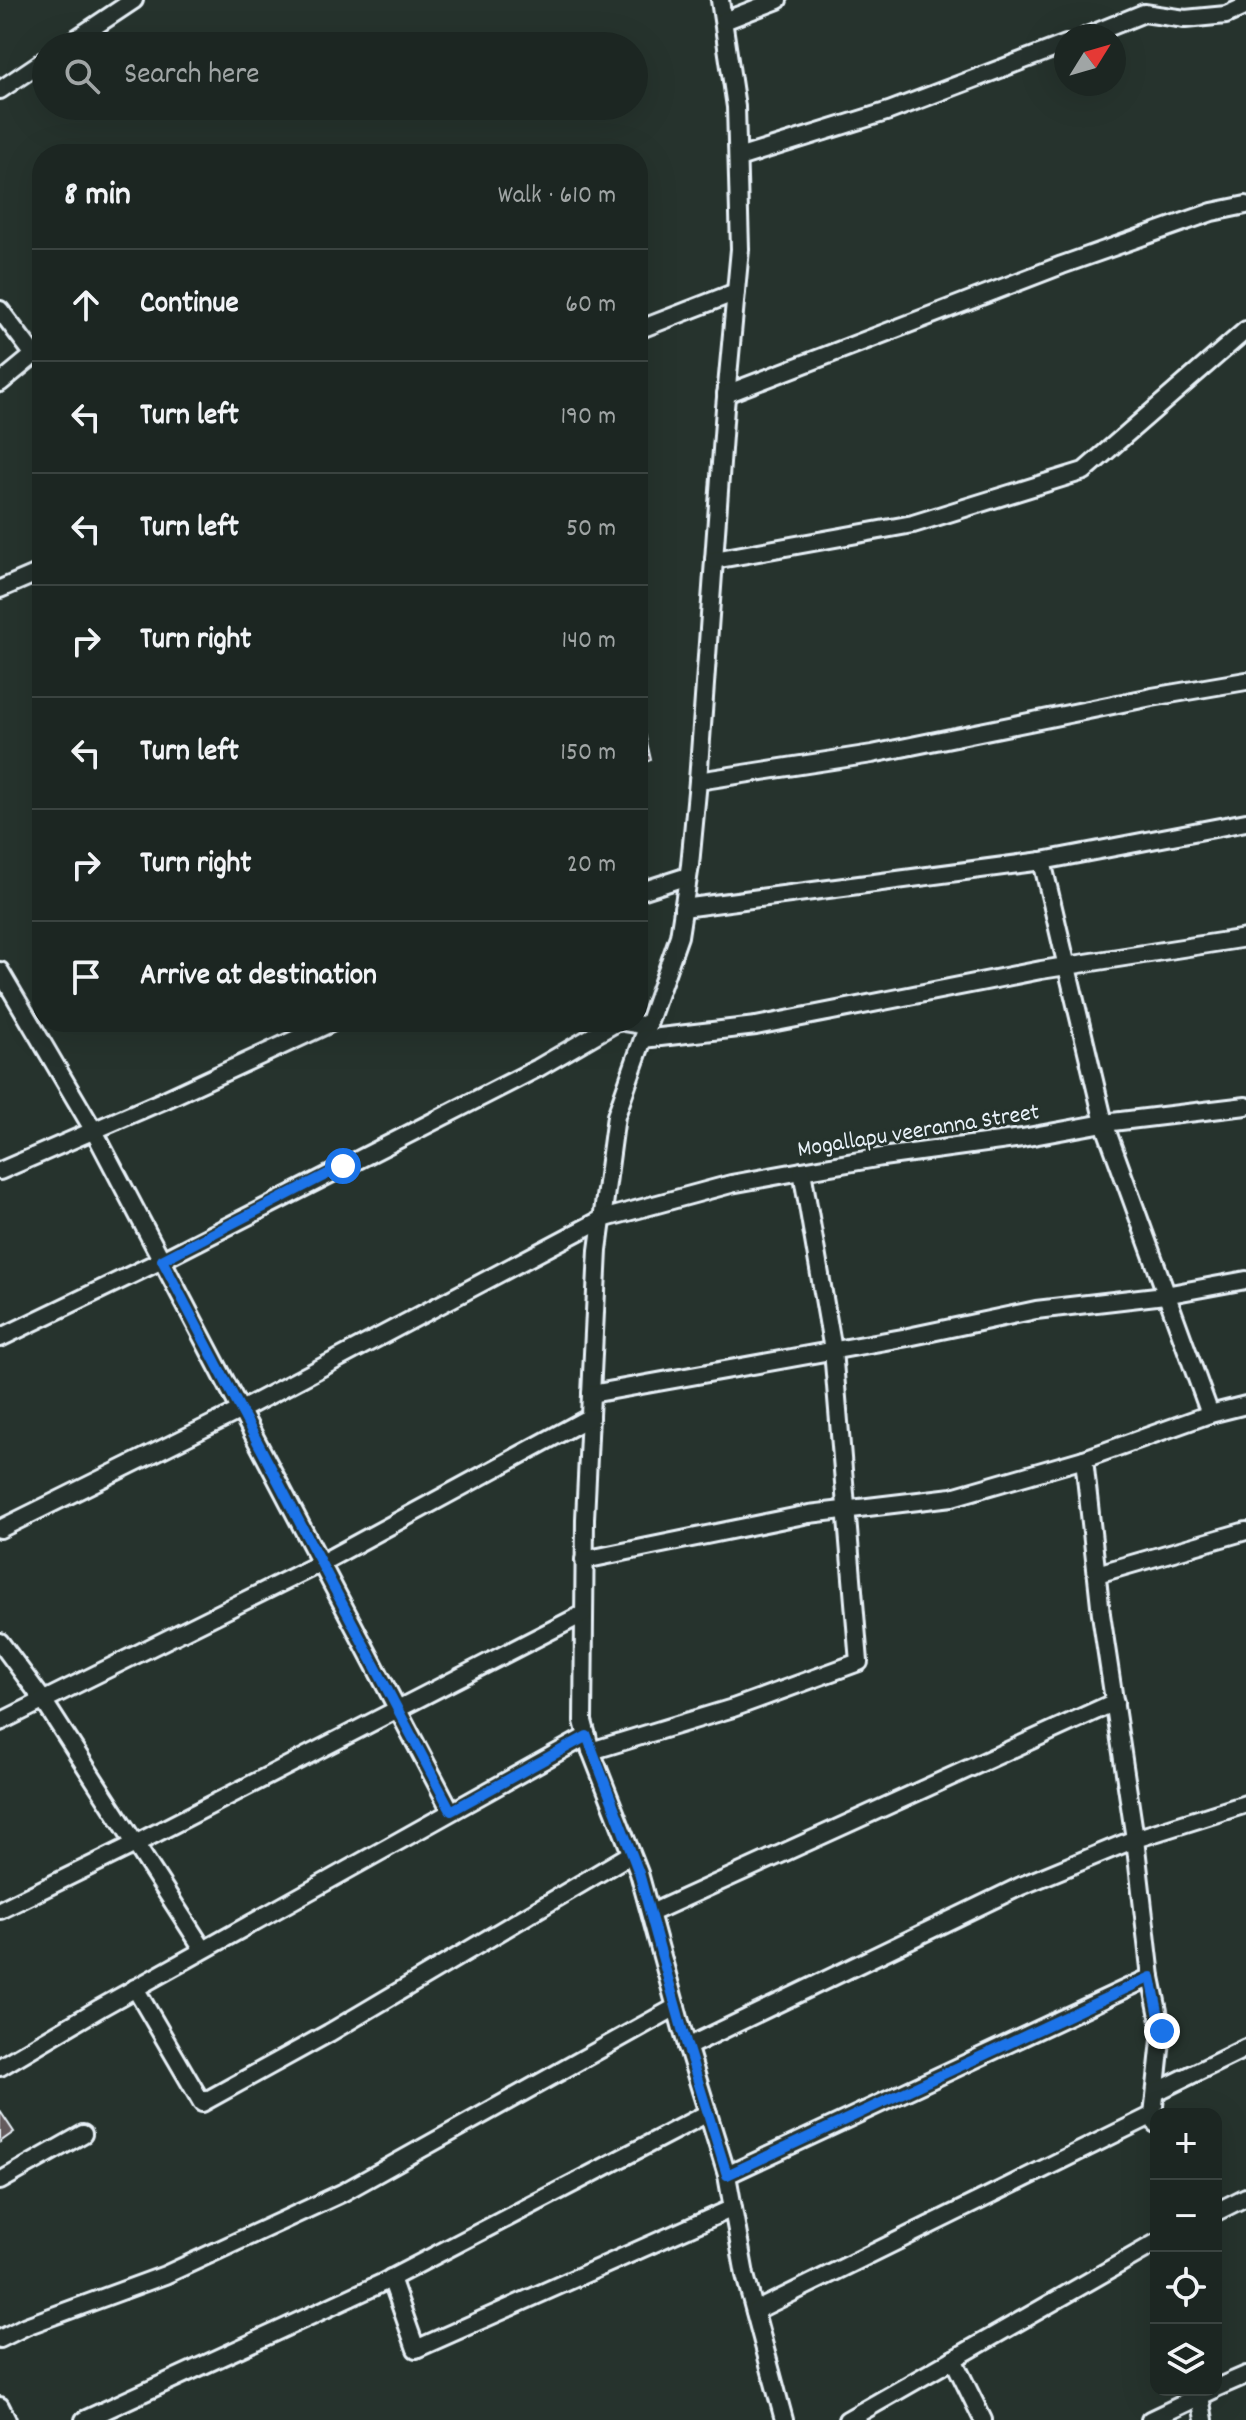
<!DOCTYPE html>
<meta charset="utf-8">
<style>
:root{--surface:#1c2622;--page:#29322f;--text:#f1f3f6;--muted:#a0a5a5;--line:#3a4340}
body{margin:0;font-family:Dekko,sans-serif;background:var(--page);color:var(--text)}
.controls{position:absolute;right:24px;bottom:24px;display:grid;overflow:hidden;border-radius:16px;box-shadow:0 8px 32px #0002}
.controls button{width:72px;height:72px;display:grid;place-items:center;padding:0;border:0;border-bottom:2px solid var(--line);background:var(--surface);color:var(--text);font:40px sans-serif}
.compass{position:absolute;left:1054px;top:24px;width:72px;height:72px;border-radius:50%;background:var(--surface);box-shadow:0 8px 32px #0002;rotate:53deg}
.stop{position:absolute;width:24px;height:24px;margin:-18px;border:6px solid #1a73e8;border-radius:50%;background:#fff}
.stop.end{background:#1a73e8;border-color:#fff;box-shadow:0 2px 8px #0008}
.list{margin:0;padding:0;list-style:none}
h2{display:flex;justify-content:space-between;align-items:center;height:104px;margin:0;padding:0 32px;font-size:34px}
h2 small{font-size:26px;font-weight:400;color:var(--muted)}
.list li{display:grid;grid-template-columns:52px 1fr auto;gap:24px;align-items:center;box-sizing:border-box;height:112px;padding:0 32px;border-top:2px solid var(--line)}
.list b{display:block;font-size:30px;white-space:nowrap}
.list em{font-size:26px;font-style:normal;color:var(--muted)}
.icon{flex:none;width:44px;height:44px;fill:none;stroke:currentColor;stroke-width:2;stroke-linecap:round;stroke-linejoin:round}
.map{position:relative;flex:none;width:1246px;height:2420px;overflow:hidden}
.search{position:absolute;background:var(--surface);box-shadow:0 8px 32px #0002;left:32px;top:32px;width:616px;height:88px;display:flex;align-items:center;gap:20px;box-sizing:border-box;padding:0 28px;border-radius:44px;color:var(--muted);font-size:30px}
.panel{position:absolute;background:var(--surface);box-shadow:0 8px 32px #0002;left:32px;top:144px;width:616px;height:888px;border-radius:32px}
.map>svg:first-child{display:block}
</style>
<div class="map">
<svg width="1246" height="2420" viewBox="0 0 1246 2420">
<rect width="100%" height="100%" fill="#26332d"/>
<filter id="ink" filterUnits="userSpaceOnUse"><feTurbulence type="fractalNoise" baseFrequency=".0125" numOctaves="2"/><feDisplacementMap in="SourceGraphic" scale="16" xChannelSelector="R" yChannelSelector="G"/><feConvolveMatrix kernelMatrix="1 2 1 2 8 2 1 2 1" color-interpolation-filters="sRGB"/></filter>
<g filter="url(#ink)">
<g fill="#645a5c" stroke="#e8f1f8" stroke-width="2">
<polygon points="638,703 651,760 638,765"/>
<polygon points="0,2111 14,2132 0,2142"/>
</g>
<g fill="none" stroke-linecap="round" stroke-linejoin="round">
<defs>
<g id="minor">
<polyline points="720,0 736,107 740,249 725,408 698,781 690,865 679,936 616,1116 598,1250 585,1519 583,1721 591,1751 639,1873 682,2029 727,2175 745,2275 784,2420"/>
<polyline points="724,21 778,0"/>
<polyline points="1087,36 1144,13 1185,19 1226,15 1246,6"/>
<polyline points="65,46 134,0"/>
<polyline points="0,90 46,59"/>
<polyline points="738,158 889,111 1066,44"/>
<polyline points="0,310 34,355 0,383"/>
<polyline points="638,330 736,292"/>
<polyline points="726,394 1062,265 1212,212 1246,205"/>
<polyline points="714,560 913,524 1084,471 1246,330"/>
<polyline points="0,589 42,571"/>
<polyline points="698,781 872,754 1152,697 1246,681"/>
<polyline points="1042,861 1104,1123 1210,1414"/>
<polyline points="638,892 688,876"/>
<polyline points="683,908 1042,861 1246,822"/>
<polyline points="0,971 94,1131 451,1811"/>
<polyline points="624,1022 648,1026"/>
<polyline points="643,1039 756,1026 1041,970 1246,938"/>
<polyline points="0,1171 162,1101 333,1022"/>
<polyline points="0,1338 162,1260 538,1068 617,1022"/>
<polyline points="591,1394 908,1337 1036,1310 1165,1295 1246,1280"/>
<polyline points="1084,1459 1101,1614 1135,1839 1151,1977 1162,2031 1153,2115 1156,2124"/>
<polyline points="0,1529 241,1410 602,1219 731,1184 802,1171 882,1157 1022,1138 1104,1123 1246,1106"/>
<polyline points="584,1560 809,1514 952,1497 1084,1459 1210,1414 1246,1405"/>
<polyline points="1097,1574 1246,1531"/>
<polyline points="0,1642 43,1700 203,1949"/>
<polyline points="0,1722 321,1563 590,1417"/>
<polyline points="591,1751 733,1708 859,1662 833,1350 802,1171"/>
<polyline points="0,1910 135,1844 583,1614"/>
<polyline points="651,1913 1115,1702"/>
<polyline points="135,1988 202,2103 329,2033 631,1854"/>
<polyline points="687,2047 1021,1886 1135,1839 1246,1804"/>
<polyline points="0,2067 100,2008 587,1736"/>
<polyline points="1156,2092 1246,2048"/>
<polyline points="727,2175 1151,1977"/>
<polyline points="0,2181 83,2134"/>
<polyline points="1216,2212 1246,2197"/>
<polyline points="391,2278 416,2349 733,2208"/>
<polyline points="755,2311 1153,2115"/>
<polyline points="0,2339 26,2326 165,2275 342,2193 676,2007"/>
<polyline points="953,2359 983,2420"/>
<polyline points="1216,2388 1246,2375"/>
<polyline points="1200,2396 1204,2420"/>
<polyline points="0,2406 7,2420"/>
<polyline points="84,2420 382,2283 708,2113"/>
<polyline points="847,2420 1156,2243"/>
<polyline points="1150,2420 1213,2390"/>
</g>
</defs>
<use href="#minor" stroke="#e8f1f8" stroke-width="22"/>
<use href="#minor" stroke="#26332d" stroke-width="16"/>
</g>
</g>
<g fill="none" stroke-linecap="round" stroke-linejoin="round" filter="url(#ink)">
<polyline stroke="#1a73e8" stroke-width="10" points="343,1166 162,1260 451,1811 587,1736 639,1873 682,2029 727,2175 1151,1977 1162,2031"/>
</g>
<g text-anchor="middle" stroke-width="6" stroke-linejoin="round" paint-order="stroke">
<g font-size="24" fill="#e8f1f8" stroke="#26332d">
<text transform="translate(918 1129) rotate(-9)" y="8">Mogallapu veeranna Street</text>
</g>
</g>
</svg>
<div class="controls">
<button>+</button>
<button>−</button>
<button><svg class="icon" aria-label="locate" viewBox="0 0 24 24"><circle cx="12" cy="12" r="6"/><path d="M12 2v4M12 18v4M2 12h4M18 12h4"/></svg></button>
<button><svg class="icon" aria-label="layers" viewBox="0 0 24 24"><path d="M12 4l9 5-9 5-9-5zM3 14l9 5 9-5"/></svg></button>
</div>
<svg class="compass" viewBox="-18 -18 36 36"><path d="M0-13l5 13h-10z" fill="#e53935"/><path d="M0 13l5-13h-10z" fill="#a0a5a5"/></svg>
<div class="stop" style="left:343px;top:1166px"></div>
<div class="stop end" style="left:1162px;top:2031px"></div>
<div class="search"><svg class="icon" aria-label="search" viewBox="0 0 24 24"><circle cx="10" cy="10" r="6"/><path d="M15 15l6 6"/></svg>Search here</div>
<section class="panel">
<h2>8 min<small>Walk · 610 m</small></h2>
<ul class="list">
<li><svg class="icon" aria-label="ahead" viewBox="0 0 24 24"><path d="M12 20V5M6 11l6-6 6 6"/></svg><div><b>Continue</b></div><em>60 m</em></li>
<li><svg class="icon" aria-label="left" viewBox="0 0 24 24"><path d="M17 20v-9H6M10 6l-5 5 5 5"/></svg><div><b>Turn left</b></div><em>190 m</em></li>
<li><svg class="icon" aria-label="left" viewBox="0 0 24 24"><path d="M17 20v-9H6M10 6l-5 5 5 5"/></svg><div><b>Turn left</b></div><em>50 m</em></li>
<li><svg class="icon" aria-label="right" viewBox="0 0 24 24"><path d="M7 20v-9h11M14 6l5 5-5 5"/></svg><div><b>Turn right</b></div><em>140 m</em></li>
<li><svg class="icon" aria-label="left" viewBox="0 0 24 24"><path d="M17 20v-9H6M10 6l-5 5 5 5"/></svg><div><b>Turn left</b></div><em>150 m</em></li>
<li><svg class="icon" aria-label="right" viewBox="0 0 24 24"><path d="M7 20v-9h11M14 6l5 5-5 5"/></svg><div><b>Turn right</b></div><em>20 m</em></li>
<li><svg class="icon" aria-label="arrive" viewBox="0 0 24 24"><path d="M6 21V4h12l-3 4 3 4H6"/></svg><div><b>Arrive at destination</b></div></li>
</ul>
</section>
</div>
